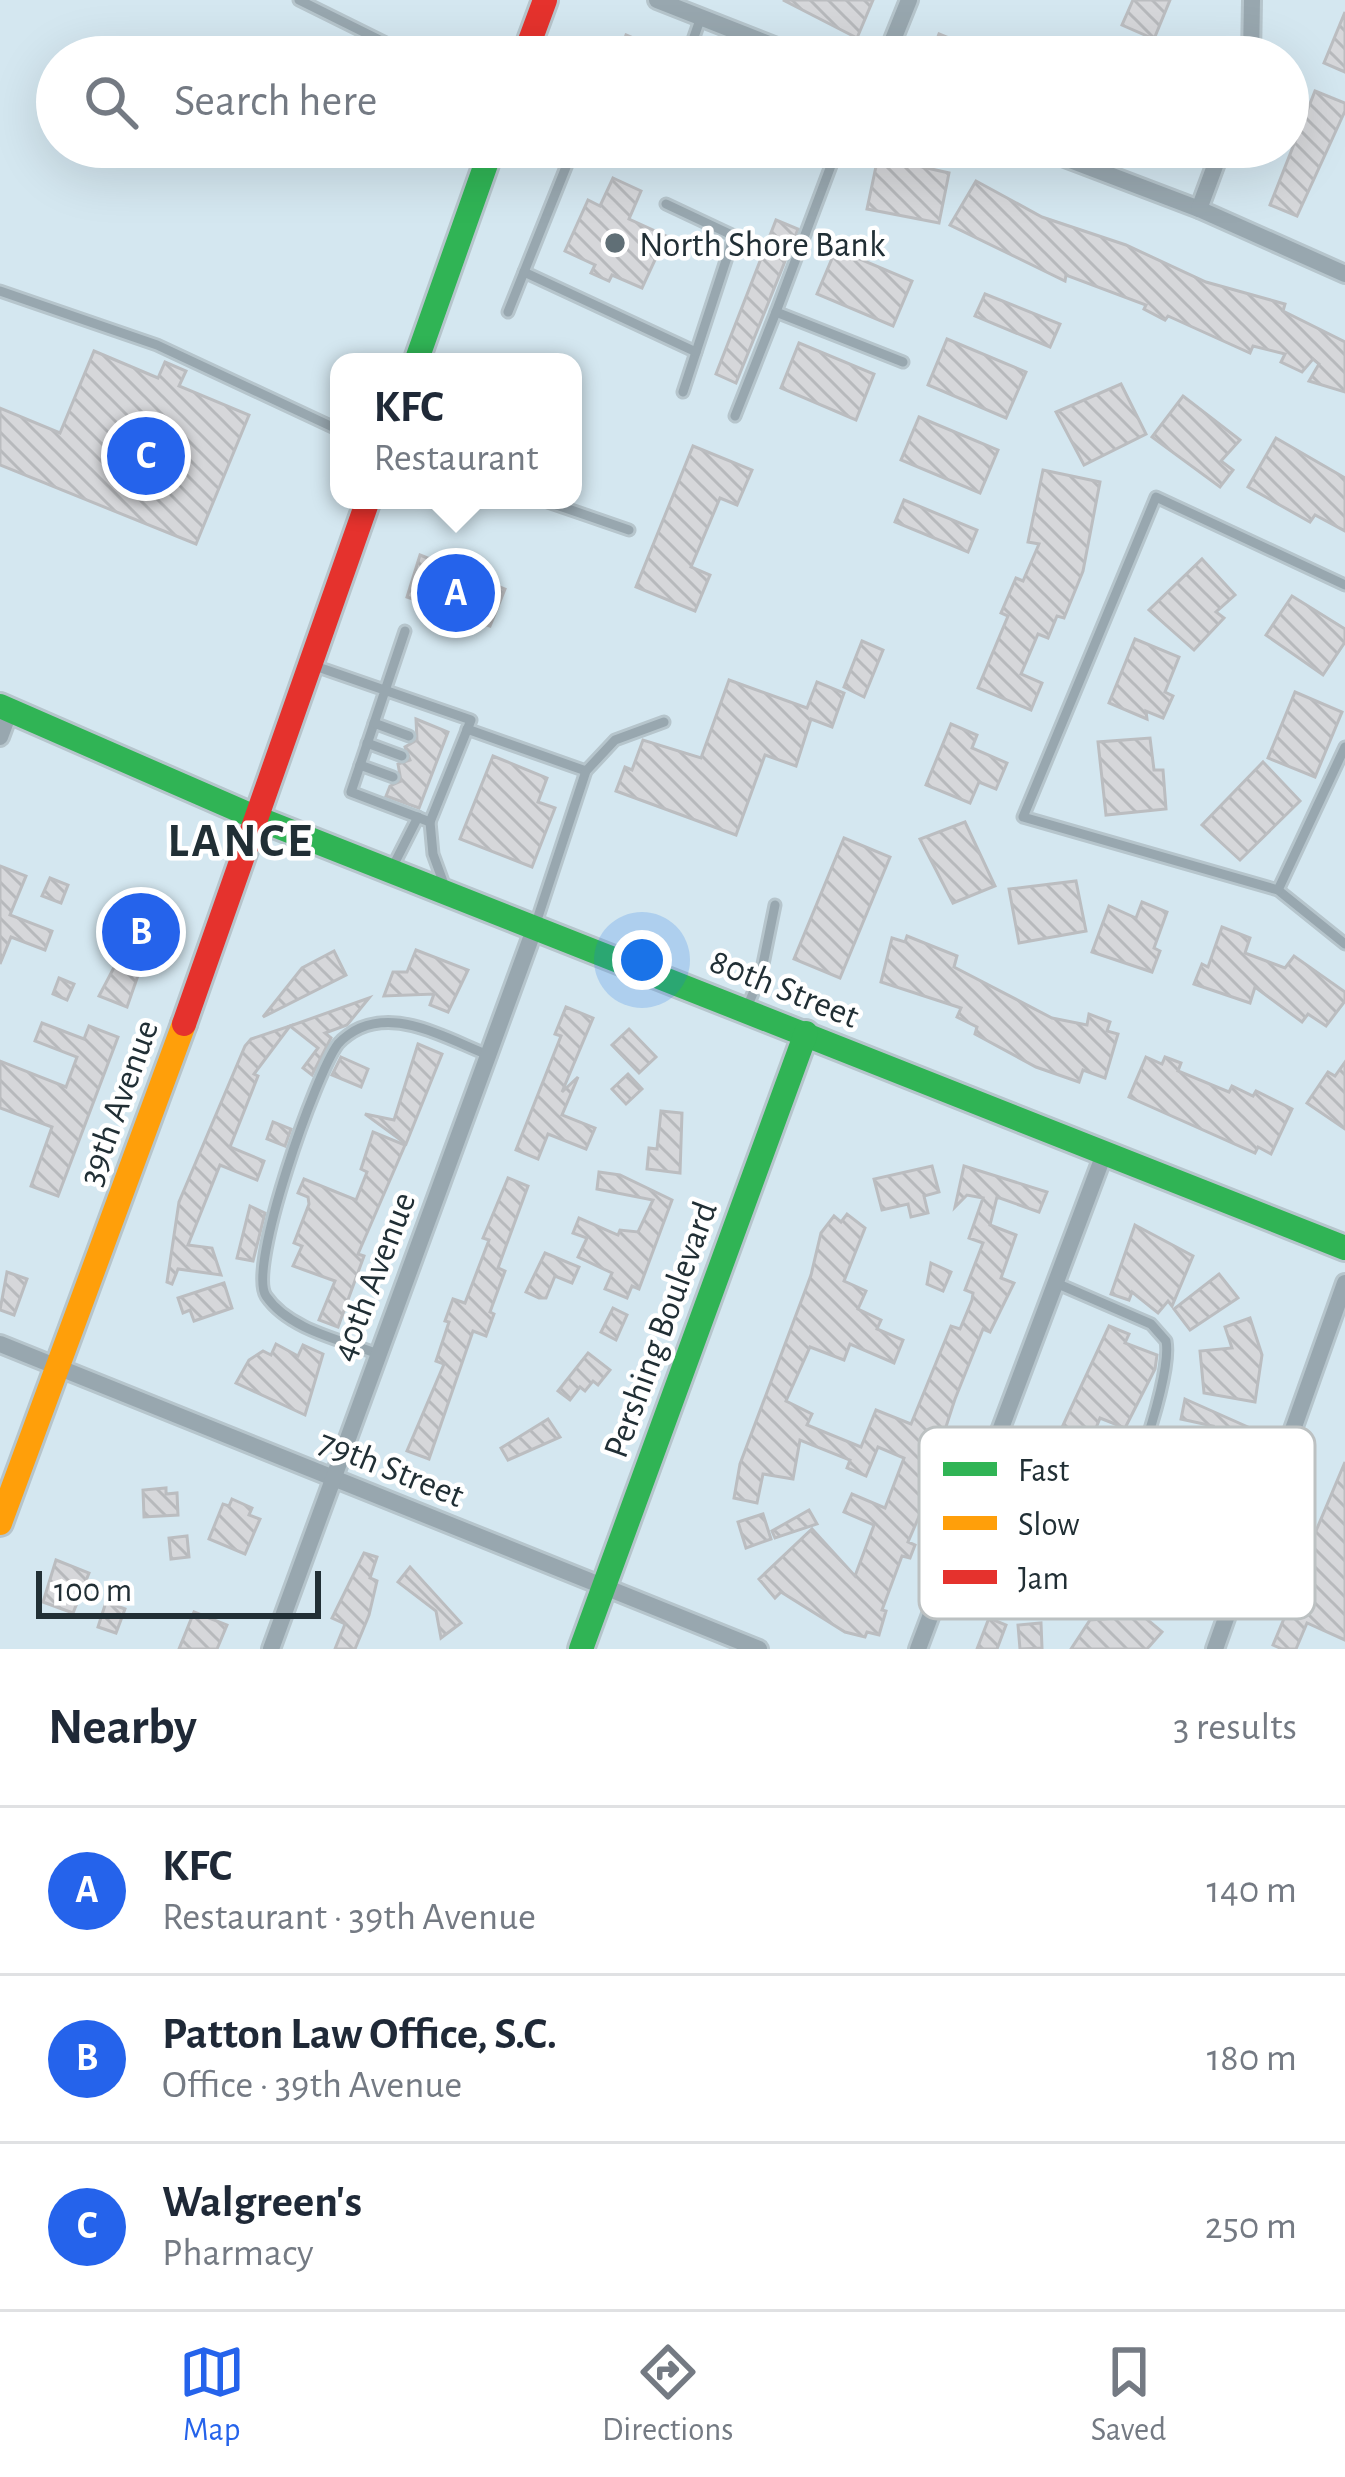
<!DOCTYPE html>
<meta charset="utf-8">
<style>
:root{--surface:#fff;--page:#f2f2f3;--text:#1f2937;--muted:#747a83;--line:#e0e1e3;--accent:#2563eb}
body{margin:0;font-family:"Alegreya Sans",sans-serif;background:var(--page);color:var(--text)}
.scale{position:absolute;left:36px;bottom:30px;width:285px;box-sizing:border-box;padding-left:12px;border:6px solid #212f35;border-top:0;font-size:33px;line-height:42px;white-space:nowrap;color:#212f35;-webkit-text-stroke:9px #fff;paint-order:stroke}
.you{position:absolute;left:642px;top:960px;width:42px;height:42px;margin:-30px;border:9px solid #fff;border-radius:50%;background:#1a73e8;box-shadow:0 0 0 18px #1a73e833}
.badge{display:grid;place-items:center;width:78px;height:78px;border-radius:50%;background:var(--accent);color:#fff;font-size:39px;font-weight:700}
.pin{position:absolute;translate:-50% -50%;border:6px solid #fff;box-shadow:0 3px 12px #0006}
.popup{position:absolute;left:330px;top:353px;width:252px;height:156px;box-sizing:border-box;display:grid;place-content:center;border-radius:24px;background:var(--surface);filter:drop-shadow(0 3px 9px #0005);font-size:39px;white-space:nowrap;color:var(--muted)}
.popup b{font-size:45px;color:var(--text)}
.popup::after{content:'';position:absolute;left:50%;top:100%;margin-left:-24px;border:24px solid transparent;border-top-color:var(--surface)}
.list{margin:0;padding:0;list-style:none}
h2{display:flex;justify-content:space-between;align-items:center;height:156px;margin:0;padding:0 48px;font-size:51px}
h2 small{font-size:39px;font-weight:400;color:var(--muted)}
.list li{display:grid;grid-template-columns:78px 1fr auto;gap:36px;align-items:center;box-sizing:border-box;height:168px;padding:0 48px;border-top:3px solid var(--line)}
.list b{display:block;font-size:45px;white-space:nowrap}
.list p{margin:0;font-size:39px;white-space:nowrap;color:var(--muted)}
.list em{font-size:39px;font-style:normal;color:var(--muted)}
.icon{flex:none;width:66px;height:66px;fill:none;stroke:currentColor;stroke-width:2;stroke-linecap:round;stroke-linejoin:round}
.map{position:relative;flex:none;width:1345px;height:1649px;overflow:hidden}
.search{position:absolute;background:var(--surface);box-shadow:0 12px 48px #0002;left:36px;right:36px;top:36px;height:132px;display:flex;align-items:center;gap:30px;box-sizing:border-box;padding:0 42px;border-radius:66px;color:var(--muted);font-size:45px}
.sheet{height:660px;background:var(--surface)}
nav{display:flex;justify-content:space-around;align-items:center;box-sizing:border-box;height:168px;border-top:3px solid var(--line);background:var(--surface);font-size:33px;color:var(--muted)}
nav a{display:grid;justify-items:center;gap:6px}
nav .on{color:var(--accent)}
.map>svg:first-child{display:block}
</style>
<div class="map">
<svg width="1345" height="1649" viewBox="0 0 1345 1649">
<defs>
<pattern id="building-back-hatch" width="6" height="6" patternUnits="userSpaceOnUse" patternTransform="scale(3)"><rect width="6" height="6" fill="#d6d7da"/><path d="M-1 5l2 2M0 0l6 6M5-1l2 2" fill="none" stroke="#b7b9bc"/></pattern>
</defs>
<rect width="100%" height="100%" fill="#d4e7f0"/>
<g fill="url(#building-back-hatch)" stroke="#bbbdc0" stroke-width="3">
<polygon points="783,0 873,0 857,38"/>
<polygon points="1133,0 1170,0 1154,39 1122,25"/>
<polygon points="1345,12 1345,72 1324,63"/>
<polygon points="939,34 995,57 930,57"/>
<polygon points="626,35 645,43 640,57 618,57"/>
<polygon points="1021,39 1065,57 1014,57"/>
<polygon points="1315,91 1345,103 1345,111 1297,216 1270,205"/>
<polygon points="878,157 949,173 939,223 867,209"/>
<polygon points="613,178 641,191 629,219 666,236 642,288 612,275 609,281 591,273 595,265 565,251 588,200 600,206"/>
<polygon points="976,181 1042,217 1126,245 1206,282 1285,304 1283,311 1345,342 1345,392 1309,381 1319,364 1313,359 1302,372 1281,362 1285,354 1253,346 1250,353 1168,316 1165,320 1144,309 1146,305 1066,275 1065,281 950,225"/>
<polygon points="776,220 798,229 736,383 716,374"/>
<polygon points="836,249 912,281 893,326 817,294"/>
<polygon points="985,294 1060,324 1050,347 975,316"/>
<polygon points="947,339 1026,372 1006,418 928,385"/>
<polygon points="799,343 874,374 856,420 781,388"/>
<polygon points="94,351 158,378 165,362 186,371 179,386 249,415 196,544 0,465 0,408 60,433"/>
<polygon points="1121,384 1146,434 1084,465 1056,412"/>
<polygon points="1183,396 1240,440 1221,461 1233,470 1220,487 1152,437"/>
<polygon points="919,417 998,450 980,493 901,460"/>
<polygon points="1276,438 1345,478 1345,531 1315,515 1310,522 1248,487"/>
<polygon points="693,446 752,470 737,505 720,498 691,567 710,575 695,611 636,587"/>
<polygon points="1043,470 1100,482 1083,571 1064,618 1057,616 1048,638 1038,634 1021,674 1042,683 1031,710 978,688 1008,616 1001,613 1016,578 1023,581 1039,544 1028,542"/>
<polygon points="904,500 977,530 968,552 895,522"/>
<polygon points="420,555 505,589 490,626 407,597"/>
<polygon points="1202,559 1235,595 1216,612 1224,618 1194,650 1149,610"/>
<polygon points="1292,596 1345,629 1345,642 1323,675 1266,635"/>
<polygon points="1135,639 1179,657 1165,692 1173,696 1163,718 1146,711 1147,719 1109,703"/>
<polygon points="862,641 883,650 864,697 844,687"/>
<polygon points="729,680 807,708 817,682 844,693 832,727 811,719 796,766 765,755 736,835 616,791 625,767 632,770 643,740 701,758"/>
<polygon points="1295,692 1342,712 1315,777 1268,758"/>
<polygon points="416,719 448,732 419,808 386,796 390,786 401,781 398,764 410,760 405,747 417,740"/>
<polygon points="951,724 977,735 972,748 1007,763 996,789 979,782 970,803 926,785"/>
<polygon points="1150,738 1154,770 1163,770 1166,809 1106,815 1098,742"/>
<polygon points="493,756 547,778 538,802 555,808 532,867 460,839"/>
<polygon points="1263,762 1300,801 1240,860 1202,825"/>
<polygon points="965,822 995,886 953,903 920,839"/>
<polygon points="844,838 890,857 840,978 794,959"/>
<polygon points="0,866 26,876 10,915 52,931 45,950 11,937 0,964"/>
<polygon points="50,878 68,885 61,903 42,896"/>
<polygon points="1076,881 1086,931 1019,943 1009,889"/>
<polygon points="1142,902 1167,912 1154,948 1160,951 1152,972 1092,952 1109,906 1136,918"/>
<polygon points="137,909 159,916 151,939 129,931"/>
<polygon points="1222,927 1250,938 1245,953 1285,968 1294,956 1345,992 1345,1001 1326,1026 1308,1014 1302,1022 1255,987 1250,1003 1194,984 1202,964 1208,967"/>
<polygon points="907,936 957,956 954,967 1052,1018 1087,1025 1089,1014 1110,1022 1107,1031 1118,1034 1105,1078 1083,1070 1079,1082 1036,1067 975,1034 977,1027 957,1017 961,1008 881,982 892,938 905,942"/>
<polygon points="416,950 468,970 448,1012 430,1005 434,994 384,996 393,972 407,972"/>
<polygon points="334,951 346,975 263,1017 302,968"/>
<polygon points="120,956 142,964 127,1007 99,996"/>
<polygon points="59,978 74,984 67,1000 53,994"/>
<polygon points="369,998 347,1025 325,1033 331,1038 312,1075 303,1068 318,1048 290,1026"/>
<polygon points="566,1007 593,1018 562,1092 578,1077 562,1115 595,1128 586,1149 548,1134 538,1159 516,1150 561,1036 555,1034"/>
<polygon points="42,1023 84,1039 89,1026 118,1037 58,1196 31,1186 52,1127 0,1108 0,1061 66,1087 77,1057 35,1041"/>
<polygon points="290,1026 254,1074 258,1076 230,1147 264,1161 257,1180 220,1165 188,1245 212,1248 221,1275 178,1269 172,1284 167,1282 179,1202 245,1046 251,1039"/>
<polygon points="629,1029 656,1057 639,1073 612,1045"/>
<polygon points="418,1044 442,1054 406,1144 365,1114 394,1120"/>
<polygon points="341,1057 368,1069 361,1087 332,1075"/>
<polygon points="1146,1057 1162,1064 1165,1057 1181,1063 1178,1071 1229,1092 1232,1086 1253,1096 1256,1091 1292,1109 1271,1154 1258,1147 1255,1153 1129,1097"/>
<polygon points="1345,1062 1345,1129 1307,1103 1328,1072 1335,1076"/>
<polygon points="628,1074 642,1089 626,1104 612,1089"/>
<polygon points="661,1111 682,1113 680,1173 647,1169 649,1148 657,1149"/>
<polygon points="273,1122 291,1129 285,1146 267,1139"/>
<polygon points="373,1132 405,1145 358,1254 364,1256 338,1327 319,1320 335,1281 293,1266 302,1246 294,1243 309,1204 308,1197 298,1193 304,1179 356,1200 367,1172 361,1169"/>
<polygon points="932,1166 939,1192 924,1196 928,1213 911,1217 908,1204 882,1210 874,1179"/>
<polygon points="964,1166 1047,1192 1039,1212 997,1197 990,1225 1016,1235 1001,1278 1014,1283 990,1332 983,1329 955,1399 928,1482 933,1484 908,1542 915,1545 910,1558 902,1556 882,1610 886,1611 879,1635 867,1632 865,1637 845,1632 781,1592 775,1598 759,1579 812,1529 855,1576 874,1525 844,1512 852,1494 885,1508 904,1458 878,1447 866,1476 847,1468 850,1460 800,1440 793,1479 763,1474 757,1503 734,1498 740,1464 811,1275 821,1233 834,1216 841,1222 847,1214 865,1228 844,1281 866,1291 858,1309 881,1320 877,1329 903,1340 894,1363 850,1344 844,1360 810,1347 786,1401 812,1414 807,1425 861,1447 876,1410 911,1424 951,1326 960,1329 972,1300 973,1293 965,1290 983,1243 969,1238 983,1198 967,1195 955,1207"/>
<polygon points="599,1172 620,1175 672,1200 639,1289 632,1286 627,1298 605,1289 612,1273 578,1257 587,1238 573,1233 579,1218 618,1235 620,1230 638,1232 653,1200 597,1189"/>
<polygon points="508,1178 528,1186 498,1268 505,1271 490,1312 494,1314 486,1336 473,1331 429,1459 407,1451 444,1364 436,1361 449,1322 445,1321 453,1299 465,1303 489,1240 483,1238"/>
<polygon points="250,1206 265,1213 253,1261 237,1258"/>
<polygon points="1135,1225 1193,1256 1172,1306 1168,1301 1158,1313 1132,1292 1129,1300 1111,1294"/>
<polygon points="545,1253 579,1267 572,1283 555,1276 546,1298 539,1298 526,1292"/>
<polygon points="931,1263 951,1272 943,1291 927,1284"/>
<polygon points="7,1272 27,1279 14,1315 0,1310"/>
<polygon points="1219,1274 1238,1298 1190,1330 1174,1309"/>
<polygon points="224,1283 232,1308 194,1321 190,1310 183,1313 178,1298"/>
<polygon points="613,1308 627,1315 616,1340 601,1332"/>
<polygon points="1250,1318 1262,1355 1255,1402 1204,1393 1200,1351 1232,1348 1225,1327"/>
<polygon points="1109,1326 1129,1334 1125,1343 1157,1355 1155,1369 1125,1428 1100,1418 1092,1438 1081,1434 1057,1499 1088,1511 1099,1479 1117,1485 1092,1538 1066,1527 1053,1555 1070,1562 1067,1591 1056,1597 1029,1590 1026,1599 1017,1597 1000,1589 1035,1508 1028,1505 1039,1477"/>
<polygon points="276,1344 298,1356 303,1345 323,1354 305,1415 236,1383 249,1360 263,1351 271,1355"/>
<polygon points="588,1353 610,1370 598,1385 593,1381 585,1391 580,1387 570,1400 558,1391"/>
<polygon points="1185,1399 1250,1428 1225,1480 1217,1476 1207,1502 1186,1494 1213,1426 1181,1419"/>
<polygon points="548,1419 560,1437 508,1460 501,1448"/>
<polygon points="1345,1462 1345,1640 1307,1623 1296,1649 1282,1649 1273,1645 1293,1597 1289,1595"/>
<polygon points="1162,1480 1177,1486 1162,1524 1145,1518"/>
<polygon points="166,1488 166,1494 177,1493 178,1515 144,1517 143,1490"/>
<polygon points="232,1499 252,1508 249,1515 260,1519 245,1554 209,1539 223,1504 229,1506"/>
<polygon points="809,1510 817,1524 775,1538 772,1531"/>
<polygon points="763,1514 771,1539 746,1548 738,1522"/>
<polygon points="1182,1533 1207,1542 1180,1610 1158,1598"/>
<polygon points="187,1536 189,1557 171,1559 169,1538"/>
<polygon points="364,1553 377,1557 370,1578 377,1581 369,1615 355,1649 335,1649 345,1624 332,1618"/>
<polygon points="56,1560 89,1573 73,1613 43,1602"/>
<polygon points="410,1567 461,1623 441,1638 436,1611 398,1582"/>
<polygon points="106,1602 125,1609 116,1633 98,1627"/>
<polygon points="194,1612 227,1625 217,1649 179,1649"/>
<polygon points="1143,1616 1162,1632 1147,1649 1071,1649 1090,1620"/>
<polygon points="989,1618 1006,1625 997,1649 977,1649"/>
<polygon points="1041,1623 1042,1648 1020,1649 1018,1625"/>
</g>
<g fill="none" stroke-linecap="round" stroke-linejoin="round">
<defs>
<g id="lane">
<polyline points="299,0 414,57"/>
<polyline points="687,57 701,17"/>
<polyline points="838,147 776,312 903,362"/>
<polyline points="666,204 734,236 683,392"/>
<polyline points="524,272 696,352"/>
<polyline points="0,291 157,345 339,430"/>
<polyline points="508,312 568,162 529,147"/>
<polyline points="735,416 776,312"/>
<polyline points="542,500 629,530"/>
<polyline points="1345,585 1156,497 1023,817 1278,890 1345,944"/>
<path d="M315,666L471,720L430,822L351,792C369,738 387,684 405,631"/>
<polyline points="374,723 409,736"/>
<polyline points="467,729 586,771"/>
<polyline points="367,743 402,756"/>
<polyline points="360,765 393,777"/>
<polyline points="430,822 433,854 445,887"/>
<polyline points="391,870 418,817"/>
<polyline points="1278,890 1345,747"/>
<polyline points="535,926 586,771 615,740 664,722"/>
<polyline points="746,1010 761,974 775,905"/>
<path d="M378,1354C342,1340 289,1330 266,1296C247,1268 316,1073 338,1044C343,1038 353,1031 360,1028C403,1010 451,1041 491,1056"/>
<path d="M946,1576C974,1587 1020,1617 1050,1608C1065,1604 1078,1596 1087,1583C1112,1546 1174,1381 1166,1341L1151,1324L1056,1283"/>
</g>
<g id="street">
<polyline points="657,0 802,57"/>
<polyline points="886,57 909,0"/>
<polyline points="1251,57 1252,0"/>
<polyline points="1036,147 1199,209 1345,274"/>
<polyline points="1199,209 1222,147"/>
<polyline points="0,737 10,710"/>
<polyline points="0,1344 759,1649"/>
<polyline points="271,1649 535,927"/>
<polyline points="918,1649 1104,1154"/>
<polyline points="1215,1649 1345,1283"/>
</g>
<g id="fast">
<polyline points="416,362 492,147"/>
<polyline points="0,706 259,819 1345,1248"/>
<polyline points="581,1649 806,1033"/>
</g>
<polyline id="slow" points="0,1523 184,1024"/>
<g id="jam">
<polyline points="524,57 545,0"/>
<polyline points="184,1024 368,500"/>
</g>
</defs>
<use href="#lane" stroke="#b6c5cc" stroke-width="15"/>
<use href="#street" stroke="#b6c5cc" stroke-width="22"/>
<use href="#fast" stroke="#b6c5cc" stroke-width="30"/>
<use href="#slow" stroke="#b6c5cc" stroke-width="30"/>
<use href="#jam" stroke="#b6c5cc" stroke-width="30"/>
<use href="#lane" stroke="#98a7af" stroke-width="9"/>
<use href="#street" stroke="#98a7af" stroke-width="16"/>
<use href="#fast" stroke="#30b455" stroke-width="24"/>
<use href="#slow" stroke="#ff9f0a" stroke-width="24"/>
<use href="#jam" stroke="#e5322d" stroke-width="24"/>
</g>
<circle fill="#606f76" stroke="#fff" stroke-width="4.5" cx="615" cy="243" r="12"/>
<g text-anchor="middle" stroke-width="9" stroke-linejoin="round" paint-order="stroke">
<g font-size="36" fill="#212f35" stroke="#fff" text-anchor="start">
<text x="639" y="256">North Shore Bank</text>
</g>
<g font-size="36" fill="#212f35" stroke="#fff">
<text transform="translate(785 987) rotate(22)" y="13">80th Street</text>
<text transform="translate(117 1102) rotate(-70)" y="13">39th Avenue</text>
<text transform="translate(372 1276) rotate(-69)" y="13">40th Avenue</text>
<text transform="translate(659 1329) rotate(-70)" y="13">Pershing Boulevard</text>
<text transform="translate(392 1467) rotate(22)" y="13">79th Street</text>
</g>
<g font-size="48" font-weight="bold" letter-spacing="3" fill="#212f35" stroke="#fff">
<text x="241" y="856">LANCE</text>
</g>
</g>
<rect x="919" y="1427" width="396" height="192" rx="18" fill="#fff" stroke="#bcc1c2" stroke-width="3"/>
<rect x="943" y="1462" width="54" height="14" fill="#30b455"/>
<rect x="943" y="1516" width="54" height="14" fill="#ff9f0a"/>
<rect x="943" y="1570" width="54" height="14" fill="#e5322d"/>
<g font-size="33" fill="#212f35">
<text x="1018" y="1481">Fast</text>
<text x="1018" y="1535">Slow</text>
<text x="1018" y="1589">Jam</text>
</g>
</svg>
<div class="scale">100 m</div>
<div class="you"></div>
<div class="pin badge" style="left:456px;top:593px">A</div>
<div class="popup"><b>KFC</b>Restaurant</div>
<div class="pin badge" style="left:141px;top:932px">B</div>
<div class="pin badge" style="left:146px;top:456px">C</div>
<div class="search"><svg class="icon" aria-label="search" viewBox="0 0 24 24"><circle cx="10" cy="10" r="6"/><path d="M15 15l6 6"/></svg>Search here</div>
</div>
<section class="sheet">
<h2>Nearby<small>3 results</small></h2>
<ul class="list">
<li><span class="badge">A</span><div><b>KFC</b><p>Restaurant · 39th Avenue</p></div><em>140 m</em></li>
<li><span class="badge">B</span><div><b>Patton Law Office, S.C.</b><p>Office · 39th Avenue</p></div><em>180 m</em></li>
<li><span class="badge">C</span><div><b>Walgreen's</b><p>Pharmacy</p></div><em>250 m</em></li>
</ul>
</section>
<nav>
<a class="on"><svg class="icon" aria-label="map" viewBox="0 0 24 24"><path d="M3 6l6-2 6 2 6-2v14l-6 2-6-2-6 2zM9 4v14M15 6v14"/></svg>Map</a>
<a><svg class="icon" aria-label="directions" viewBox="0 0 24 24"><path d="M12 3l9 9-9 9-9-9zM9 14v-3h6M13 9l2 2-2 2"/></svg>Directions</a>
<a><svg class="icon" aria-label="saved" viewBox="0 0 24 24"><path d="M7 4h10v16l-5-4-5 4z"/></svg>Saved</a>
</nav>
